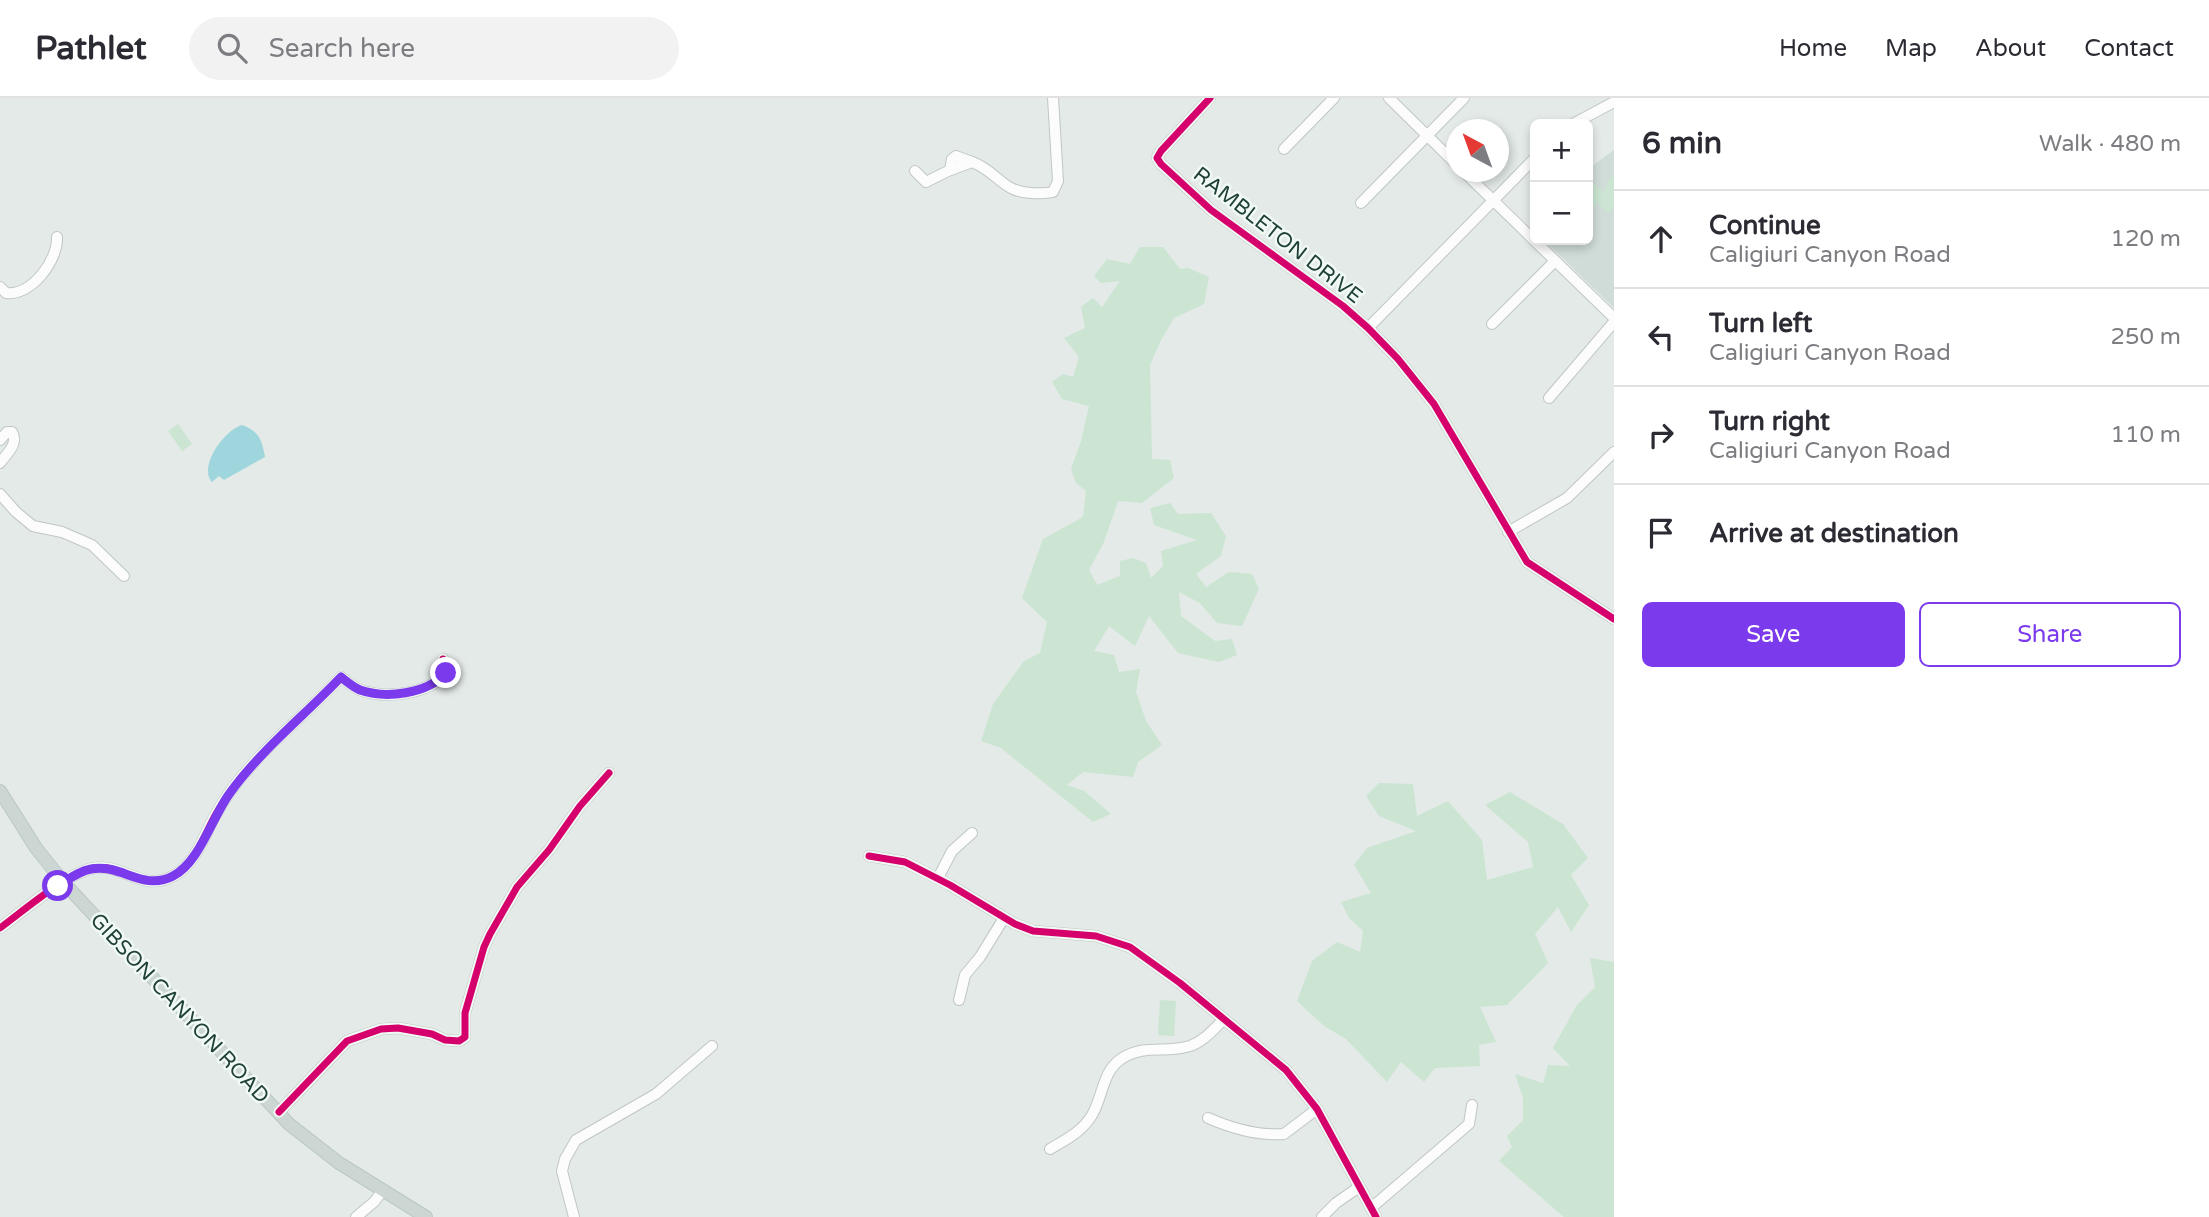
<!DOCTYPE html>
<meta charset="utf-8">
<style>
:root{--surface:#fff;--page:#f2f2f3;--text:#2b2b33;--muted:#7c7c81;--line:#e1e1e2;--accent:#7c3aed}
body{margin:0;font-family:"Varela Round",sans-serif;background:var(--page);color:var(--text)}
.controls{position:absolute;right:21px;top:21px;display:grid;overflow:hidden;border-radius:10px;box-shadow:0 4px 10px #0003}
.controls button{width:63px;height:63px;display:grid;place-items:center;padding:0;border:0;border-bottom:2px solid var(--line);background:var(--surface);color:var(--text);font:35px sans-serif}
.compass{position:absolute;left:1446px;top:21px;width:63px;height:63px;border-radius:50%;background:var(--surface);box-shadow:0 4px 10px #0003;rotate:319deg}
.stop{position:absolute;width:21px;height:21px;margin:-16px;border:5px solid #7c3aed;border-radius:50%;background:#fff}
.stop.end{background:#7c3aed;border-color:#fff;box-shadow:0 2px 7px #0008}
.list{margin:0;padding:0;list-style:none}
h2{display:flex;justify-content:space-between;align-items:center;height:91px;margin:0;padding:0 28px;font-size:30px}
h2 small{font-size:23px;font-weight:400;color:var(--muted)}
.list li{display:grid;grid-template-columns:46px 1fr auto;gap:21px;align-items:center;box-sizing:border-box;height:98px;padding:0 28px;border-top:2px solid var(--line)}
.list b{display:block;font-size:26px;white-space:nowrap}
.list p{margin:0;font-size:23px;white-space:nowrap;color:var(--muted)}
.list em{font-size:23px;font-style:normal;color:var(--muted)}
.actions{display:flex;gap:14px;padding:21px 28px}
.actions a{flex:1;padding:16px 0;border:2px solid var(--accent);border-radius:10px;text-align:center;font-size:24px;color:var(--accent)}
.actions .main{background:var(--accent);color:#fff}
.icon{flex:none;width:38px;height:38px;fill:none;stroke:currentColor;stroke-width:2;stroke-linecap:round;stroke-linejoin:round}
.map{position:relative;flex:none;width:1614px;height:1119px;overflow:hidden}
header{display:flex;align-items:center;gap:42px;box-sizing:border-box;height:98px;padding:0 35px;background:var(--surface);border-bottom:2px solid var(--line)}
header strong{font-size:33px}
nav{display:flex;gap:38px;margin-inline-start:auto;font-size:24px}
.search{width:490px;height:63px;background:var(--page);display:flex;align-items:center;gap:18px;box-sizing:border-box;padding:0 24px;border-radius:38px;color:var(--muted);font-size:26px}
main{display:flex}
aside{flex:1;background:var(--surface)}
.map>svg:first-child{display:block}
</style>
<header>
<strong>Pathlet</strong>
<div class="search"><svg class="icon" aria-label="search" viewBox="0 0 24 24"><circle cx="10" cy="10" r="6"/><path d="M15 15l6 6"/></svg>Search here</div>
<nav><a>Home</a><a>Map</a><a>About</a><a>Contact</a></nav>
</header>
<main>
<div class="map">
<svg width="1614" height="1119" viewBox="0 0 1614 1119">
<rect width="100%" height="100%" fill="#e3eae7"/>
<polygon fill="#d0dcd7" points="1614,52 1614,210 1544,142 1588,142 1588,71"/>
<g fill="#cbe5d2">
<polygon points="1614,77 1614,108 1608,115 1598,105 1594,109 1588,103 1588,91 1593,86 1604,94 1609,81"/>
<polygon points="1140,149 1163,149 1180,171 1188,170 1209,179 1204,206 1174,220 1160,244 1150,267 1152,361 1170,362 1174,380 1142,405 1118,403 1104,444 1089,472 1097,487 1120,478 1120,463 1133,460 1146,465 1151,480 1163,468 1161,453 1197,442 1154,427 1150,410 1170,405 1178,416 1211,415 1226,438 1221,458 1196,476 1206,489 1229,474 1252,476 1259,491 1242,528 1217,525 1200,505 1179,494 1181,518 1215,543 1232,541 1237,557 1219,564 1178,555 1149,518 1135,548 1109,528 1094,553 1114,557 1119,574 1140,571 1136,594 1146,623 1162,647 1138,664 1133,679 1083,674 1067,687 1084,693 1111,716 1093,724 1001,650 981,643 993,606 1024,563 1040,555 1047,524 1022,500 1043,441 1083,419 1086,393 1076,385 1071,371 1081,343 1089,308 1062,301 1052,284 1063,276 1073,279 1079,259 1064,240 1085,230 1081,209 1093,200 1102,209 1120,183 1101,185 1094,178 1107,161 1130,166"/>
<polygon points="178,326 192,346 182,353 168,333"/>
<polygon points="1379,685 1413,686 1417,718 1448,703 1482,742 1487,782 1533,769 1528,744 1485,707 1510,694 1563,726 1588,760 1571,777 1589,807 1571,834 1558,809 1535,836 1548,865 1507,907 1480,909 1496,944 1479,947 1480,968 1435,970 1424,984 1401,964 1387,984 1346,941 1324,928 1297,903 1312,863 1337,844 1360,854 1363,833 1349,820 1341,804 1371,795 1354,767 1367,750 1416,733 1379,718 1366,698"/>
<polygon points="1590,860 1614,864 1614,1119 1564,1119 1499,1063 1512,1049 1507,1038 1523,1022 1523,1000 1515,976 1543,985 1548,967 1570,968 1553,950 1577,907 1595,889"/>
<polygon points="1160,902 1176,903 1174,938 1158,937"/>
</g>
<path fill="#9fd6dd" d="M242,327C259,333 262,342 265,359L224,382L219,378L212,384C198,369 224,332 242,327Z"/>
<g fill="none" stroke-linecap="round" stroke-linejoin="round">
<defs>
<g id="minor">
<polyline points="1210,0 1161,53 1157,60 1161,66 1211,112 1343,208 1368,230 1398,261 1434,306 1527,464 1614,521"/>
<polyline points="1389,0 1456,66"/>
<polyline points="1573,26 1614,4"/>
<polyline points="1284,51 1334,0"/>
<polyline points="950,72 952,61 956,58 972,64"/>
<path d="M915,73L926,84L948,73L972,64C997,73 1002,94 1031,95C1039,95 1045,96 1053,94L1058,83L1053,0"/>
<polyline points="1464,74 1614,220"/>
<polyline points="1361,105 1464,0"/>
<path d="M0,189L6,195C32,198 58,162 57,139"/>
<polyline points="1492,226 1555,163"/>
<polyline points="1368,230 1535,60"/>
<polyline points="1549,300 1614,224"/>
<path d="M0,342L7,334H12C19,346 7,355 0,365"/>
<polyline points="0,396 16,414 33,428 62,434 92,447 124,478"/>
<polyline points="1508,434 1567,400 1614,354"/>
<polyline points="869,758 905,764 950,787 1015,826 1033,833 1096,838 1130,849 1180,885 1286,972 1317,1011 1376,1119"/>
<polyline points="938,780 952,753 972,735"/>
<path d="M0,830C22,814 68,774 94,770C124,765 143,796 175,777C196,765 204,737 216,716C246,662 299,624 341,579C346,583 353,589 360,592C386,601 427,597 446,575L443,561"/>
<polyline points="959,902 965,877 980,859 1004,820"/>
<polyline points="279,1014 347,943 381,931 398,930 432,936 445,942 459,943 465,939 465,915 484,849 490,836 517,789 549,752 580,708 609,675"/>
<path d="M1208,1020C1231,1030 1259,1038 1284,1036L1317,1011"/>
<path d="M1050,1051C1065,1042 1082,1034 1092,1017C1103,999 1102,974 1121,961C1145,945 1165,956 1190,948C1204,943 1214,931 1224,921"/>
<polyline points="1371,1110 1469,1026 1472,1007"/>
<polyline points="356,1119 374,1104 383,1092"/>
<polyline points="574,1119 562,1073 565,1061 576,1042 656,996 712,948"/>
<polyline points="1322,1119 1336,1105 1359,1089"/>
</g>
<polyline id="major" points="0,693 36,750 64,785 289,1026 339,1065 426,1119"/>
</defs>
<use href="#minor" stroke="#c0c7c4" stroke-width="12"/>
<use href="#major" stroke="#bbc7c3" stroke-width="14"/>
<use href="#minor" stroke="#fbfcfb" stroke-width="10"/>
<use href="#major" stroke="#ccd6d3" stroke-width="12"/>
<defs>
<g id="cycleway">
<polyline points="1210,0 1161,53 1157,60 1161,66 1211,112 1343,208 1368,230 1398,261 1434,306 1527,464 1614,521"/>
<polyline points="869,758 905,764 950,787 1015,826 1033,833 1096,838 1130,849 1180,885 1286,972 1317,1011 1376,1119"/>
<path d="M0,830C22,814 68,774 94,770C124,765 143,796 175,777C196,765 204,737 216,716C246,662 299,624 341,579C346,583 353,589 360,592C386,601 427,597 446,575L443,561"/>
<polyline points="279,1014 347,943 381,931 398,930 432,936 445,942 459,943 465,939 465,915 484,849 490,836 517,789 549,752 580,708 609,675"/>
</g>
</defs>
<use href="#cycleway" stroke="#f1f9f5" stroke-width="11"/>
<use href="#cycleway" stroke="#d6006c" stroke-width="7"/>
</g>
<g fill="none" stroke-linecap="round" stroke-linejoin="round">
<path stroke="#7c3aed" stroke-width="9" d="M58,788C69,781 79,773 91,771C121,765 143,794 173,778C200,764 212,719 230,695C261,652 304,618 341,579C346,583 353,589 360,592C386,601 427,596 446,575"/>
</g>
<g text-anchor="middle" stroke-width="5" stroke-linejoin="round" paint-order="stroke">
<g font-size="21" fill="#1f4036" stroke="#f1f9f5">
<text transform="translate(1278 137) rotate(38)" y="7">RAMBLETON DRIVE</text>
<text transform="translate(180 910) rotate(47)" y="7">GIBSON CANYON ROAD</text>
</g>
</g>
</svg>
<div class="controls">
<button>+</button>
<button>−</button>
</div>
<svg class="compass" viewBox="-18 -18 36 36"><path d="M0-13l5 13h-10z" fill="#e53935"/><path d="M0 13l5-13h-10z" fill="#7c7c81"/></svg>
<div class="stop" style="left:58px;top:788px"></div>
<div class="stop end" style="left:446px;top:575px"></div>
</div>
<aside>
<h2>6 min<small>Walk · 480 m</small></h2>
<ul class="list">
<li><svg class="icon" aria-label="ahead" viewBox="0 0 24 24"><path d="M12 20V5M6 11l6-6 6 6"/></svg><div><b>Continue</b><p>Caligiuri Canyon Road</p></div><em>120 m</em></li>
<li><svg class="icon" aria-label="left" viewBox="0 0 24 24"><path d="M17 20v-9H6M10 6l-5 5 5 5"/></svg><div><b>Turn left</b><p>Caligiuri Canyon Road</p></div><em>250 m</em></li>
<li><svg class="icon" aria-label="right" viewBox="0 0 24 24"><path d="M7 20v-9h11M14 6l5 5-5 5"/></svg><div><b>Turn right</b><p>Caligiuri Canyon Road</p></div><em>110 m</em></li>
<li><svg class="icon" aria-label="arrive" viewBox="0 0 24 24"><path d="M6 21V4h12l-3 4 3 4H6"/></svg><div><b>Arrive at destination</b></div></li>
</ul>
<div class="actions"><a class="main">Save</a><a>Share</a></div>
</aside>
</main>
